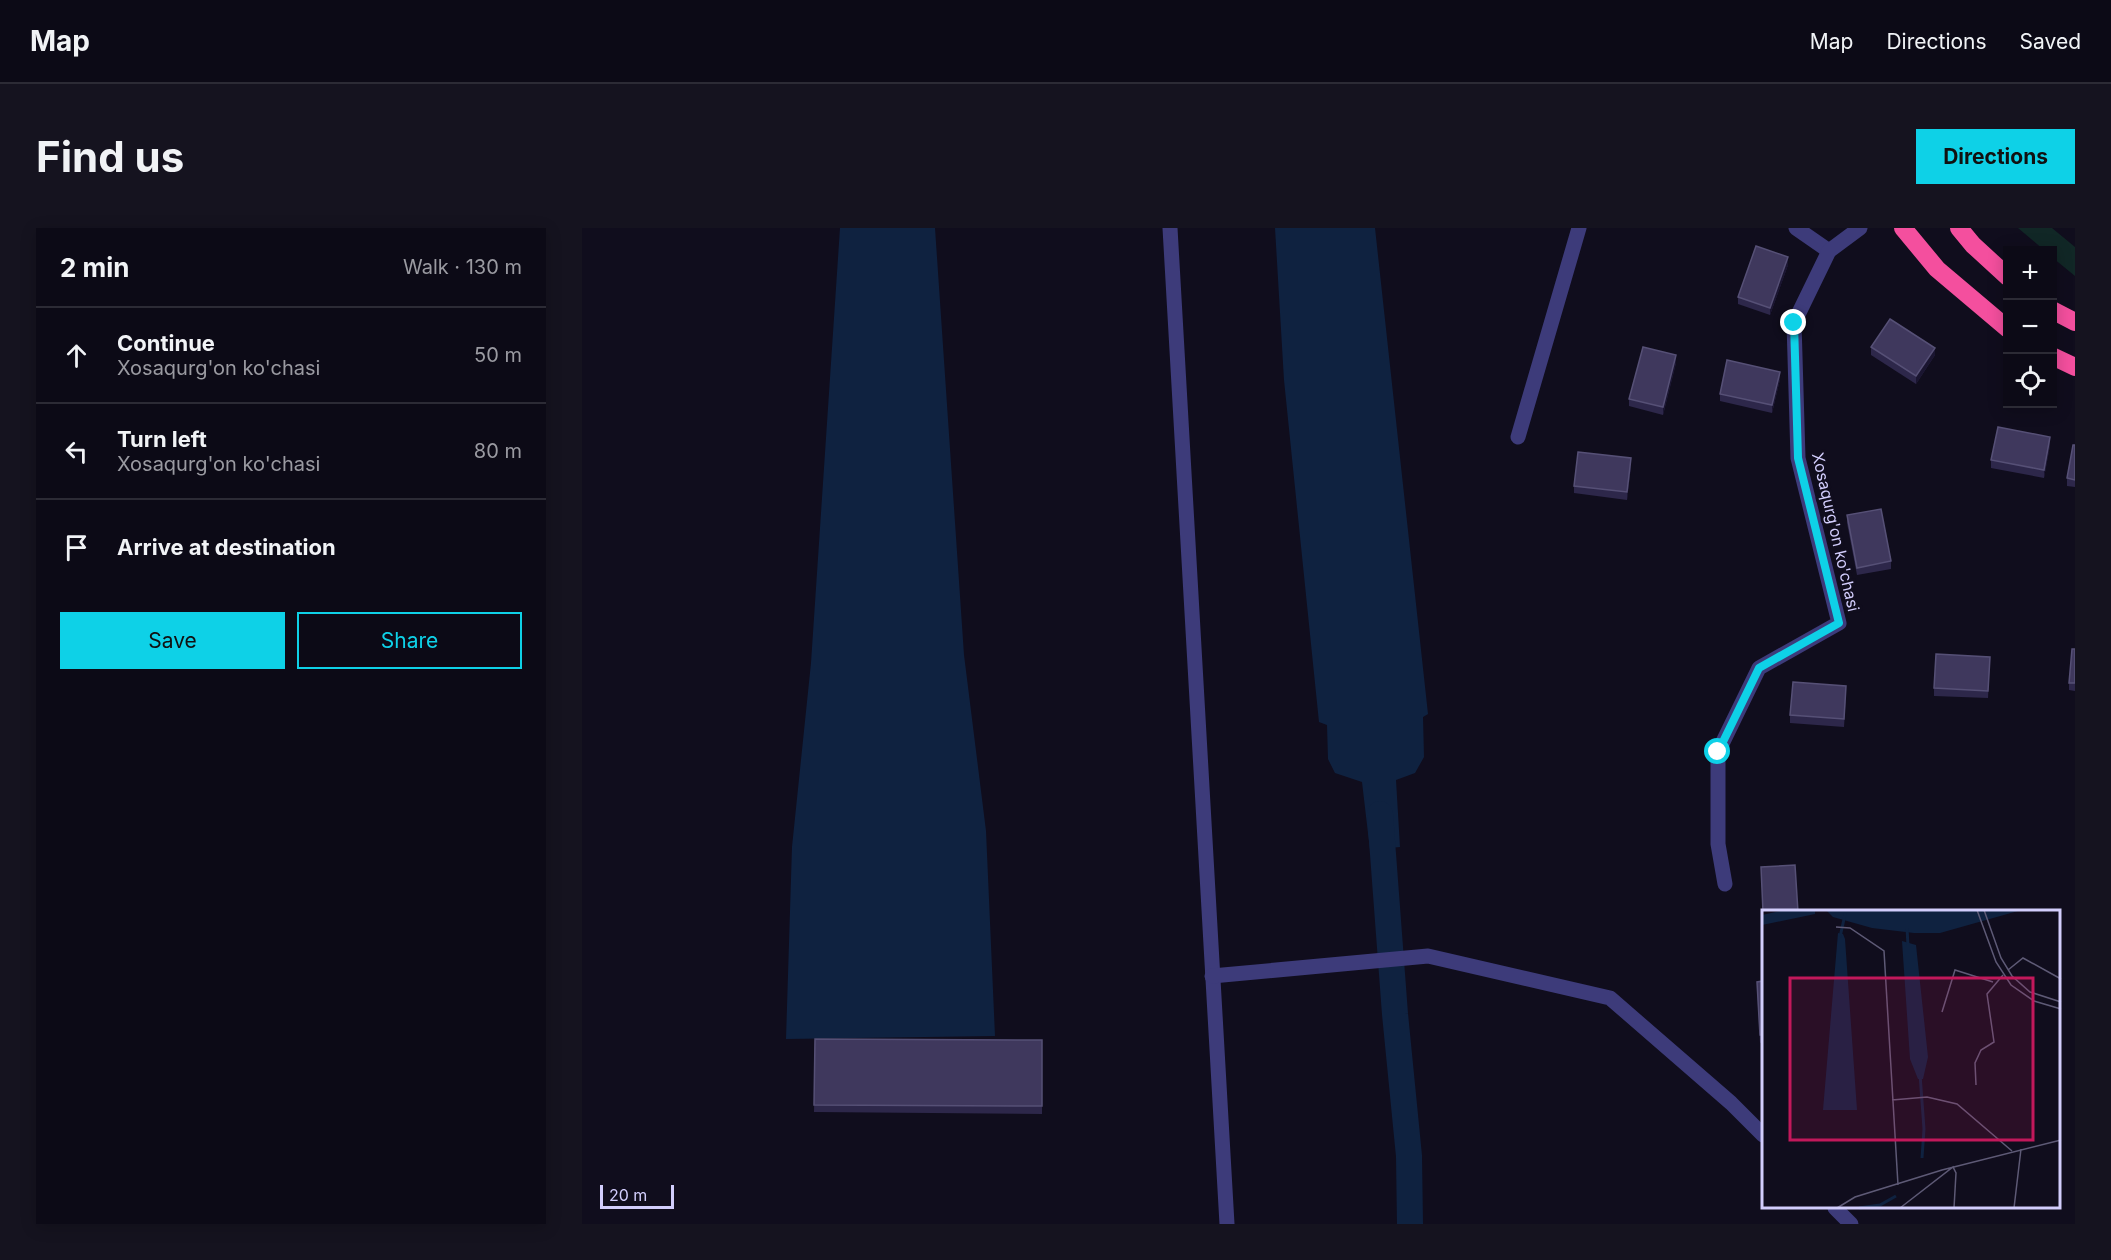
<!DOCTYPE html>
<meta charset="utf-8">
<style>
:root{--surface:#0c0a16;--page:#15131f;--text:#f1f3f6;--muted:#9a9aa1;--line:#2c2b35;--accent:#0ed1e7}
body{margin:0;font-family:Inter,sans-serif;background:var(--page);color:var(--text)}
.controls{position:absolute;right:18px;top:18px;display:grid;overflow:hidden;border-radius:0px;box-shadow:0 3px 15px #0003}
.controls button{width:54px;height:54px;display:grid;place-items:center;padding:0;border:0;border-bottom:2px solid var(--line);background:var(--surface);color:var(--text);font:30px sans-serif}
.scale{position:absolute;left:18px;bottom:15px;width:74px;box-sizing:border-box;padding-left:6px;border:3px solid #d2cdfc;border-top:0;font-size:16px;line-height:21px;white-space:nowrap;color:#d2cdfc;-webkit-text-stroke:4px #100d1d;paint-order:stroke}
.stop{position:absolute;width:18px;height:18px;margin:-14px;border:4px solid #0ed1e7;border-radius:50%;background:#fff}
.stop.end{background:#0ed1e7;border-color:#fff;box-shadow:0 2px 6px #0008}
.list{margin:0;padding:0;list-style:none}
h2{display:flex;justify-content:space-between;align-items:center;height:78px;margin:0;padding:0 24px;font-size:26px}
h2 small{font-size:20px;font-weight:400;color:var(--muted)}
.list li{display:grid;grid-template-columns:39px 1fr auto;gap:18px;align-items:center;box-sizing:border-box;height:96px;padding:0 24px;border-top:2px solid var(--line)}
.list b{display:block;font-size:22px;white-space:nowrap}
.list p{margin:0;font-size:20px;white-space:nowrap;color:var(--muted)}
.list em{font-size:20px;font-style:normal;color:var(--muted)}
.actions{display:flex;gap:12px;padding:18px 24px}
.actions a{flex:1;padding:14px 0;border:2px solid var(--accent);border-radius:0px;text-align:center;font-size:21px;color:var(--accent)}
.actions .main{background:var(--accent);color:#111}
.icon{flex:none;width:33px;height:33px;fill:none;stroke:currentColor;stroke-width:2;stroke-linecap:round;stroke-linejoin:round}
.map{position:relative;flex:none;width:1493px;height:996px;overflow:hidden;border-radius:0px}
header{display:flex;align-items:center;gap:36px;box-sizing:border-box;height:84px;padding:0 30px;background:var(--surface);border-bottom:2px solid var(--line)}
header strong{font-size:28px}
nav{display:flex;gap:33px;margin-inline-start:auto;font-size:21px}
.intro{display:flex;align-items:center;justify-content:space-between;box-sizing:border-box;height:144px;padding:0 36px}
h1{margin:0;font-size:42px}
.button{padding:15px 27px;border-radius:0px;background:var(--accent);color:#111;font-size:21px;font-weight:700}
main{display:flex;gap:36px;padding:0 36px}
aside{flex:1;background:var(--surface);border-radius:0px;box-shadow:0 3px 15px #0003}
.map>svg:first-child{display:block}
</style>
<header>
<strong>Map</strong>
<nav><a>Map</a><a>Directions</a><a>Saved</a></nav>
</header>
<div class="intro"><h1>Find us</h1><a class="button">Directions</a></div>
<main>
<aside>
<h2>2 min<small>Walk · 130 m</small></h2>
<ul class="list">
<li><svg class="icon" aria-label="ahead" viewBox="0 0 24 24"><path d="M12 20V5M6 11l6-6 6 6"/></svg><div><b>Continue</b><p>Xosaqurg'on ko'chasi</p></div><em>50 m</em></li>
<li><svg class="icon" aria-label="left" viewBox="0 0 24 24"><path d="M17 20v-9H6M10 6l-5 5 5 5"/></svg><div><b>Turn left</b><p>Xosaqurg'on ko'chasi</p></div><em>80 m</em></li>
<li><svg class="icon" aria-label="arrive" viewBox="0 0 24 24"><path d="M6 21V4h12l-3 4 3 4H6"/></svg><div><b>Arrive at destination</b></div></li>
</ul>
<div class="actions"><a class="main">Save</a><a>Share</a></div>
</aside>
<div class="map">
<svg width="1493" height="996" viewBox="0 0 1493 996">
<rect width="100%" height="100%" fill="#100d1d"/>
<polygon fill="#112726" points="1436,0 1470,0 1493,19 1493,48 1471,30 1470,22 1462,22"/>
<g fill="#0f2240">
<polygon points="258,0 353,0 382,427 404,603 413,808 204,811 210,619 229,435"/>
<polygon points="693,0 793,0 846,486 841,489 842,529 833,545 814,552 818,619 788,622 780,554 753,545 746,531 745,497 737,494 702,152"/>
</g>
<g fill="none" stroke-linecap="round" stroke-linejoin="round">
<polyline stroke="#0f2240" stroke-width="26" points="798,586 813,786 827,928 828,996"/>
<g stroke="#3d3b7a" stroke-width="15">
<polyline points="588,0 645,996"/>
<polyline points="1214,0 1247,23"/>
<polyline points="936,209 997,0"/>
<polyline points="1143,656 1136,616 1136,524 1177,440 1257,395 1216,230 1212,95 1247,23 1278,0"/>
<polyline points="630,748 846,728 1028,770 1149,875 1181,907"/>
<polyline points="1253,980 1269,996"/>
</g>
<g stroke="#f44f9e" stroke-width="18">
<polyline points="1321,0 1355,41 1426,101"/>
<polyline points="1377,0 1391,17 1426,49"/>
<polyline points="1470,82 1493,94"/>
<polyline points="1470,128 1493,139"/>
</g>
</g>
<g fill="#2d274a">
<polygon points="1206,37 1188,87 1156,76 1156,69"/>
<polygon points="1289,119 1353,127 1334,156 1289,127"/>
<polygon points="1094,135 1081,187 1047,178 1047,171"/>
<polygon points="1198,151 1190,185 1138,173 1138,166"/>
<polygon points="1468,217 1462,250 1409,240 1409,232"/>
<polygon points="1493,217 1493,259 1485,258 1485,250"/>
<polygon points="1049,238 1045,272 992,265 992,258"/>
<polygon points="1265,287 1309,333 1309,341 1275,347 1265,295"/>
<polygon points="1493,421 1493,463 1487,462 1487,455"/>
<polygon points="1408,429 1406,470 1352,468 1352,460"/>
<polygon points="1264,465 1262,499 1208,495 1208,487"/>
<polygon points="1181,753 1181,814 1178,815 1175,761"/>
<polygon points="233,811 460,812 460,886 232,884"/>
</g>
<g fill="#1a1530">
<polygon points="1206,29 1206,37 1188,87 1188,80"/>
<polygon points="1353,120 1353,127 1334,156 1334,148"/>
<polygon points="1094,127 1094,135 1081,187 1081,179"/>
<polygon points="1198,144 1198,151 1190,185 1190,177"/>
<polygon points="1468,209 1468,217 1462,250 1462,242"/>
<polygon points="1049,230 1049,238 1045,272 1045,264"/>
</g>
<g fill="#3f385d" stroke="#565076" stroke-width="1.5">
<polygon points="1174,18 1206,29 1188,80 1156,69"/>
<polygon points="1308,91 1353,120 1334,148 1289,119"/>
<polygon points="1061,119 1094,127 1081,179 1047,171"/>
<polygon points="1145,132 1198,144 1190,177 1138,166"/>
<polygon points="1416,199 1468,209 1462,242 1409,232"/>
<polygon points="1491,217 1493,217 1493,252 1485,250"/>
<polygon points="996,224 1049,230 1045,264 992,258"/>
<polygon points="1299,281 1309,333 1275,340 1265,287"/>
<polygon points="1490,421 1493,421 1493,455 1487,455"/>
<polygon points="1354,426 1408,429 1406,463 1352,460"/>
<polygon points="1211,454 1264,458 1262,491 1208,487"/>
<polygon points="1213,637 1216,684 1181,684 1179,639"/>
<polygon points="1181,753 1181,807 1178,807 1175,754"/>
<polygon points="233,811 460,812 460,878 232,877"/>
</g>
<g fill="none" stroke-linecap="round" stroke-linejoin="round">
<polyline stroke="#0ed1e7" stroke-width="8" points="1136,524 1177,440 1257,395 1216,230 1212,95"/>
</g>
<g text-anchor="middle" stroke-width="6" stroke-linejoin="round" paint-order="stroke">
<g font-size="16" fill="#d2cdfc" stroke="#100d1d">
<text transform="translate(1254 304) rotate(77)" y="6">Xosaqurg'on ko'chasi</text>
</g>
</g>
<g transform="translate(1180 682)">
<rect width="298" height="298" fill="#100d1d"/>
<path d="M23,0H53V4L0,15V5ZM64,0H288L256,1L178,23H152L110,18L71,7ZM76,23L81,24L83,29L95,200H61ZM140,31L154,35L166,147L161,169H156L148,149Z" fill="#0f2240"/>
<path fill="none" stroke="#0f2240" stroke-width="3" d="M145,18L146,36M78,27L84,0M158,164L162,219L160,248M97,298L118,295L134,286"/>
<path fill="none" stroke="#5e5a76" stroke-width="1.5" d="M215,0L234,52L249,75L272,91L299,99M222,0L239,48L250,66L268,82L299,92M74,17L88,18L122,41L136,275M246,60L261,48L299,69M180,102L193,60L231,72M214,175L213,153L219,140L232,132L225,84L241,65M130,190L165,187L195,194L250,241M75,298L93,287L180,260L299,230M138,298L191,257L194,263L192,298M252,298L259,239"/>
<path fill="#c2185b" fill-opacity="0.15" stroke="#c2185b" stroke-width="3" d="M28,68H271V230H28Z"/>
<rect width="298" height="298" fill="none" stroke="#d2cdfc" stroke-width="3"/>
</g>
</svg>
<div class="controls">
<button>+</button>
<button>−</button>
<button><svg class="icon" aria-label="locate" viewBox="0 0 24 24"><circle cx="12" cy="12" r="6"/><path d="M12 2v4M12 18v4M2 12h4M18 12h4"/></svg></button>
</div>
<div class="scale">20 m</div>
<div class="stop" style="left:1136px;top:524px"></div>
<div class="stop end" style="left:1212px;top:95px"></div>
</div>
</main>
